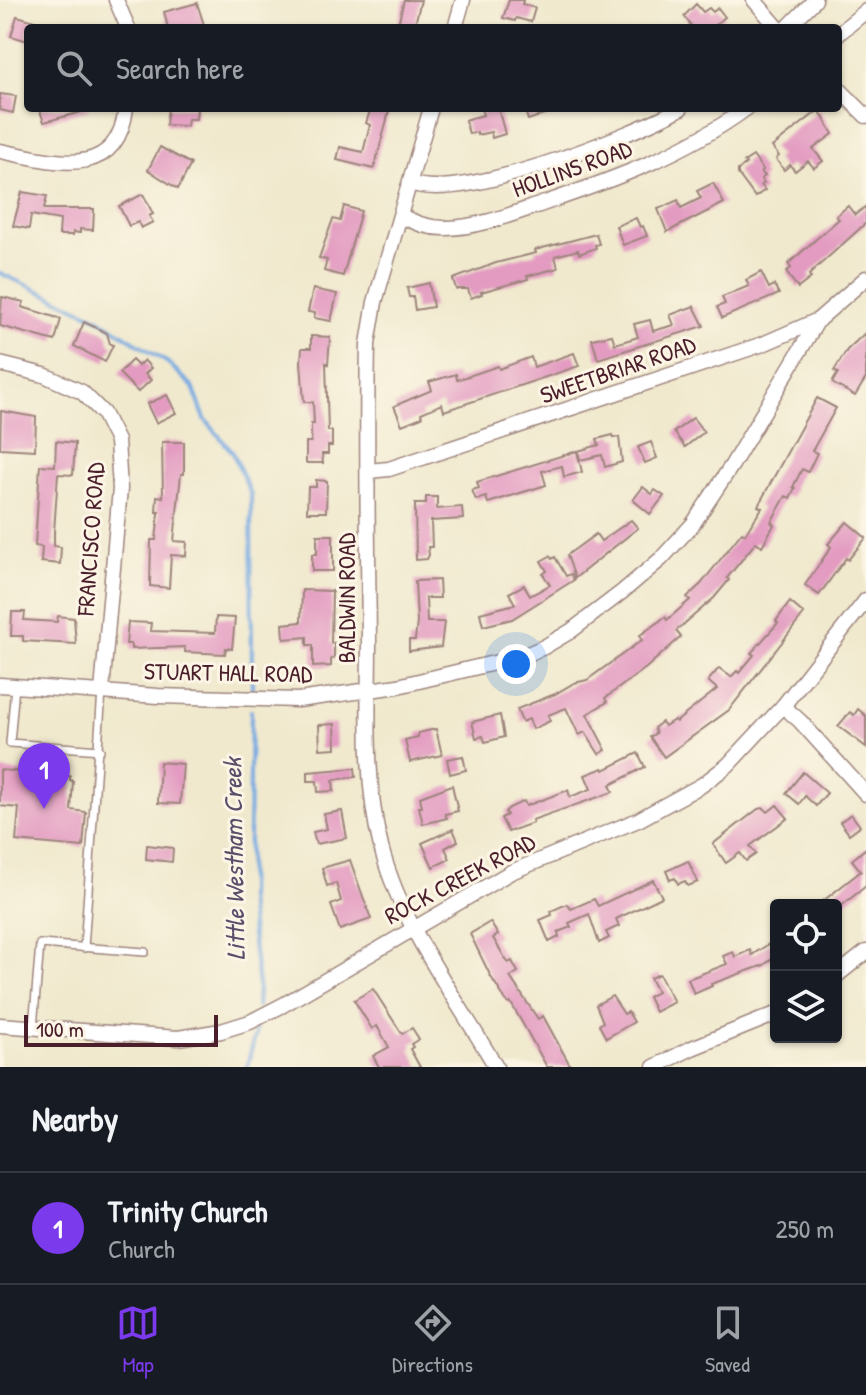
<!DOCTYPE html>
<style>
:root{--surface:#171b24;--page:#242831;--text:#f1f3f6;--muted:#9ea1a6;--line:#363941;--accent:#7c3aed}
body{margin:0;font-family:"Patrick Hand",sans-serif;background:var(--page);color:var(--text)}
.controls{position:absolute;right:24px;bottom:24px;display:grid;overflow:hidden;border-radius:8px;box-shadow:0 2px 6px #0004}
.controls button{width:72px;height:72px;display:grid;place-items:center;padding:0;border:0;border-bottom:2px solid var(--line);background:var(--surface);color:var(--text);font:40px sans-serif}
.scale{position:absolute;left:24px;bottom:20px;width:194px;box-sizing:border-box;padding-left:8px;border:4px solid #4a1f2b;border-top:0;font-size:22px;line-height:28px;white-space:nowrap;color:#4a1f2b;-webkit-text-stroke:6px #fcf5e5;paint-order:stroke}
.you{position:absolute;left:516px;top:664px;width:28px;height:28px;margin:-20px;border:6px solid #fff;border-radius:50%;background:#1a73e8;box-shadow:0 0 0 12px #1a73e833}
.badge{display:grid;place-items:center;width:52px;height:52px;border-radius:50%;background:var(--accent);color:#fff;font-size:26px;font-weight:700}
.pin{position:absolute;translate:-50% -66px;filter:drop-shadow(0 2px 4px #0008)}
.pin::after{content:'';position:absolute;top:42px;width:28px;height:24px;background:inherit;clip-path:polygon(0 0,100% 0,50% 100%)}
.list{margin:0;padding:0;list-style:none}
h2{display:flex;justify-content:space-between;align-items:center;height:104px;margin:0;padding:0 32px;font-size:34px}
h2 small{font-size:26px;font-weight:400;color:var(--muted)}
.list li{display:grid;grid-template-columns:52px 1fr auto;gap:24px;align-items:center;box-sizing:border-box;height:112px;padding:0 32px;border-top:2px solid var(--line)}
.list b{display:block;font-size:30px;white-space:nowrap}
.list p{margin:0;font-size:26px;white-space:nowrap;color:var(--muted)}
.list em{font-size:26px;font-style:normal;color:var(--muted)}
.icon{flex:none;width:44px;height:44px;fill:none;stroke:currentColor;stroke-width:2;stroke-linecap:round;stroke-linejoin:round}
.map{position:relative;flex:none;width:866px;height:1067px;overflow:hidden}
.search{position:absolute;background:var(--surface);box-shadow:0 2px 6px #0004;left:24px;right:24px;top:24px;height:88px;display:flex;align-items:center;gap:20px;box-sizing:border-box;padding:0 28px;border-radius:8px;color:var(--muted);font-size:30px}
.sheet{height:216px;background:var(--surface)}
nav{display:flex;justify-content:space-around;align-items:center;box-sizing:border-box;height:112px;border-top:2px solid var(--line);background:var(--surface);font-size:22px;color:var(--muted)}
nav a{display:grid;justify-items:center;gap:4px}
nav .on{color:var(--accent)}
.map>svg:first-child{display:block}
</style>
<div class="map">
<svg width="866" height="1067" viewBox="0 0 866 1067">
<rect width="100%" height="100%" fill="#fcf5e5"/>
<filter id="ink" filterUnits="userSpaceOnUse"><feTurbulence type="fractalNoise" baseFrequency=".0125" numOctaves="2"/><feDisplacementMap in="SourceGraphic" scale="16" xChannelSelector="R" yChannelSelector="G"/><feConvolveMatrix kernelMatrix="1 2 1 2 8 2 1 2 1" color-interpolation-filters="sRGB"/></filter>
<filter id="wash" filterUnits="userSpaceOnUse"><feTurbulence type="fractalNoise" baseFrequency=".006" numOctaves="4" result="noise"/><feDisplacementMap in="SourceGraphic" scale="32" xChannelSelector="R" yChannelSelector="G"/><feGaussianBlur stdDeviation="1.8" result="paint"/><feColorMatrix in="noise" values="0 0 0 0 0 0 0 0 0 0 0 0 0 0 0 0 0 1.4 0 .05"/><feComposite in="paint" operator="in"/></filter>
<g filter="url(#wash)">
<rect width="100%" height="100%" fill="#f0e9ce"/>
<g fill="none" stroke-linecap="round" stroke-linejoin="round">
<g stroke="#74a9e1" stroke-width="4">
<polyline points="0,273 96,317 168,363 193,387 205,419 233,453 251,495 252,689"/>
<polyline points="251,711 248,899 258,986 257,1007"/>
<polyline points="247,1067 256,1030"/>
</g>
</g>
<g id="blocks">
<g fill="#e39bc1">
<polygon points="404,0 421,0 414,28 397,28"/>
<polygon points="509,0 523,0 522,4 535,8 531,22 516,18 515,21 503,18"/>
<polygon points="197,3 205,28 168,28 164,12"/>
<polygon points="696,4 703,12 709,8 713,12 718,8 725,17 711,28 693,28 684,16"/>
<polygon points="17,16 49,25 49,28 28,28 28,41 11,36"/>
<polygon points="0,94 16,96 13,113 0,110"/>
<polygon points="39,108 88,108 89,110 44,122"/>
<polygon points="168,108 197,108 196,119 188,119 187,126 166,125"/>
<polygon points="371,108 390,108 374,169 337,160 340,147 363,152 370,125 366,123"/>
<polygon points="481,108 498,108 505,134 492,138 491,132 477,135 477,132 469,134 465,120 483,115"/>
<polygon points="524,108 557,108 557,110 528,120"/>
<polygon points="819,110 833,134 813,149 823,161 814,168 808,161 795,171 790,165 784,170 776,159 779,156 772,147"/>
<polygon points="160,147 191,164 178,189 148,170"/>
<polygon points="753,156 763,170 761,172 765,176 761,179 764,183 761,185 765,190 755,197 738,174 738,170 746,164 744,162"/>
<polygon points="713,183 724,203 667,232 658,209 678,200 681,208 701,198 697,191"/>
<polygon points="22,192 47,196 44,209 94,209 93,230 80,229 80,233 73,232 73,235 59,235 60,220 31,215 29,229 13,226"/>
<polygon points="143,194 153,214 149,216 153,222 141,228 138,222 129,226 119,206"/>
<polygon points="344,206 361,211 343,276 324,271 327,260 319,258 333,219 340,221"/>
<polygon points="848,206 855,215 866,206 866,223 815,269 809,275 811,278 798,288 786,272 791,268 788,264 839,219 836,216"/>
<polygon points="636,218 640,227 643,226 647,236 623,245 616,226"/>
<polygon points="596,234 599,244 595,245 596,248 579,254 578,250 555,256 558,268 527,276 528,279 481,292 482,294 471,298 468,289 456,289 453,279 496,263 536,253 535,250"/>
<polygon points="761,272 769,288 774,285 779,294 722,318 717,307 725,304 722,297 749,286 746,280"/>
<polygon points="429,283 433,307 415,310 413,297 409,297 407,288"/>
<polygon points="313,289 337,294 331,321 314,318 315,313 308,312"/>
<polygon points="2,297 24,302 22,307 61,319 55,341 0,326"/>
<polygon points="694,306 704,326 598,359 592,339 612,335 615,344 638,337 634,324 650,320 653,331 674,325 670,315"/>
<polygon points="84,322 107,333 110,344 113,345 105,362 74,346"/>
<polygon points="866,332 866,378 855,396 832,383 838,373 834,371 847,350"/>
<polygon points="311,336 330,337 328,364 326,363 328,431 332,431 332,446 328,446 328,454 322,454 323,463 306,463 306,442 311,442 311,424 314,424 313,402 304,402 301,362 302,348 311,348"/>
<polygon points="574,353 579,366 444,411 442,404 421,413 422,417 402,425 394,406 432,390 429,382 456,374 457,380 498,366 499,369 531,357 534,367"/>
<polygon points="132,360 138,366 144,360 151,368 145,374 151,380 138,392 119,373"/>
<polygon points="167,395 176,413 156,423 147,404"/>
<polygon points="817,398 836,408 812,451 817,453 808,472 802,469 793,487 795,488 790,498 786,496 771,522 774,525 762,546 756,542 727,578 729,580 714,598 676,631 681,637 646,668 605,698 607,702 587,714 606,750 599,754 585,732 579,735 566,708 548,715 550,721 533,729 529,719 522,722 517,709 555,694 574,683 587,680 642,640 639,636 665,617 667,620 690,600 687,597 701,584 742,532 745,534 762,508 758,506"/>
<polygon points="1,411 36,417 35,450 0,448"/>
<polygon points="693,418 704,432 685,447 674,432"/>
<polygon points="613,435 614,438 619,437 622,462 605,467 602,455 580,460 578,451 599,445 597,439"/>
<polygon points="56,441 75,443 73,475 58,474 54,532 54,546 61,547 60,564 41,562 42,547 35,546 40,465 55,466"/>
<polygon points="162,442 184,442 184,474 181,474 174,541 187,542 186,556 171,555 169,588 150,586 151,540 156,540 159,512 156,512 157,496 163,497"/>
<polygon points="651,442 657,458 645,463 638,447"/>
<polygon points="577,451 582,472 564,477 562,466 542,471 546,485 488,503 486,497 476,500 472,490 479,488 477,482"/>
<polygon points="316,480 327,481 326,512 307,512 308,487 316,487"/>
<polygon points="643,487 652,494 655,490 664,496 650,514 633,500"/>
<polygon points="426,497 437,497 437,509 462,507 463,519 431,521 432,547 428,547 429,555 427,559 416,560 415,504 426,504"/>
<polygon points="631,520 638,528 575,578 567,555 596,534 601,541"/>
<polygon points="847,522 866,538 848,560 846,558 819,595 805,585 831,547 828,544"/>
<polygon points="317,535 333,535 333,571 312,571 312,554 317,554"/>
<polygon points="550,556 552,559 555,557 566,576 571,574 574,580 512,619 483,626 480,613 515,604 509,593 524,585 530,596 550,585 543,574 547,571 541,561"/>
<polygon points="439,580 440,598 426,598 427,622 444,622 441,647 409,651 409,640 415,640 417,622 415,581"/>
<polygon points="302,590 332,591 331,643 334,643 334,658 331,659 331,666 313,667 313,645 307,645 307,637 284,639 283,624 301,622"/>
<polygon points="790,602 804,614 729,710 664,757 650,737 656,733 654,728 662,722 665,726 674,720 676,722 717,689 708,681 719,668 731,677 737,671 739,673 754,655 751,653 778,623 776,621"/>
<polygon points="12,612 25,612 24,620 57,622 58,616 74,618 76,644 23,641 23,636 11,636"/>
<polygon points="216,617 235,618 232,649 226,648 225,654 185,652 185,647 131,649 131,644 126,644 128,622 151,623 150,631 215,633"/>
<polygon points="858,709 866,716 866,747 838,726 850,712 854,715"/>
<polygon points="500,715 504,737 485,742 483,736 476,738 472,722"/>
<polygon points="335,724 336,748 320,749 319,725"/>
<polygon points="436,729 442,755 410,762 405,740 418,737 418,733"/>
<polygon points="638,753 645,767 610,785 613,792 532,820 533,823 508,832 501,818 507,815 505,812 509,808 524,801 526,806 568,790 570,797 591,789 585,775 603,768 604,770"/>
<polygon points="463,756 466,770 450,774 447,759"/>
<polygon points="160,762 183,764 180,804 158,803"/>
<polygon points="355,768 356,777 333,780 334,791 318,792 317,781 308,781 308,772"/>
<polygon points="0,770 70,776 70,780 73,781 71,810 86,812 83,847 16,841 19,808 0,806"/>
<polygon points="803,772 827,793 816,806 805,796 799,804 786,793"/>
<polygon points="452,785 458,811 445,814 447,818 423,824 419,807 422,807 420,797"/>
<polygon points="777,805 788,818 750,846 756,854 746,861 740,853 726,863 713,844 758,809 764,808 768,812"/>
<polygon points="342,811 347,838 316,844 313,832 327,829 324,814"/>
<polygon points="851,814 860,826 849,834 840,822"/>
<polygon points="453,829 458,841 445,848 450,859 433,867 422,843"/>
<polygon points="147,845 173,848 172,862 146,859"/>
<polygon points="866,848 866,886 836,910 836,905 818,905 861,871 852,860"/>
<polygon points="350,860 371,919 340,930 331,905 341,901 336,883 327,886 322,868"/>
<polygon points="688,861 698,882 688,886 685,881 678,884 675,878 670,880 666,871"/>
<polygon points="653,880 662,897 616,919 619,926 606,932 609,938 599,943 589,914 569,923 571,927 558,932 559,937 549,942 540,920 552,915 551,911 567,904 571,909 594,899 598,906"/>
<polygon points="490,922 498,935 493,938 508,963 512,961 518,972 510,977 538,1019 543,1016 571,1067 547,1067 511,1003 509,1004 505,999 491,977 470,934"/>
<polygon points="776,939 776,956 764,965 711,984 712,986 694,994 688,979 727,964 723,956 733,952 735,957 750,950 752,955"/>
<polygon points="659,974 674,1002 655,1012 648,997 657,992 650,978"/>
<polygon points="373,989 402,1034 412,1028 419,1039 411,1044 413,1047 410,1049 420,1067 379,1067 373,1056 389,1047 377,1026 372,1029 354,1000"/>
<polygon points="612,996 624,1014 628,1012 634,1022 606,1038 599,1025 603,1022 596,1005"/>
</g>
</g>
</g>
<g filter="url(#ink)">
<use href="#blocks" fill-opacity="0" stroke="#9d847c" stroke-width="2"/>
<g fill="none" stroke-linecap="round" stroke-linejoin="round">
<defs>
<g id="lane">
<polyline points="15,686 10,743 100,750"/>
<polyline points="84,948 102,691"/>
<polyline points="33,1028 40,944 145,952"/>
</g>
<g id="street">
<polyline points="116,0 128,28"/>
<polyline points="754,0 778,28"/>
<polyline points="455,28 463,0"/>
<polyline points="787,28 815,0"/>
<polyline points="838,34 866,11"/>
<polyline points="838,88 866,116"/>
<path d="M431,108L375,302L368,344C366,442 368,542 369,641C369,709 364,780 381,847C402,927 455,996 496,1067"/>
<path d="M0,151C52,161 117,183 126,108"/>
<path d="M411,183C460,204 633,135 681,108"/>
<path d="M401,216C416,223 430,229 447,228C480,227 512,214 542,204C615,179 684,154 747,108"/>
<polyline points="0,364 44,375 82,392 103,413 117,441 120,489 102,691"/>
<polyline points="368,471 389,469 763,344 818,320 866,278"/>
<polyline points="0,685 158,696 298,700 398,686 523,656 544,647 571,631 622,592 661,559 693,524 732,465 818,320"/>
<polyline points="783,706 800,721 866,794"/>
<polyline points="836,976 866,952"/>
<polyline points="0,1025 178,1038 221,1031 250,1022 283,1005 511,872 638,820 702,785 728,765 783,706 866,600"/>
<polyline points="654,1067 692,1048 776,1014"/>
</g>
</defs>
<use href="#lane" stroke="#9d847c" stroke-width="10"/>
<use href="#street" stroke="#9d847c" stroke-width="17"/>
<use href="#lane" stroke="#fff" stroke-width="7"/>
<use href="#street" stroke="#fff" stroke-width="14"/>
</g>
</g>
<g text-anchor="middle" stroke-width="6" stroke-linejoin="round" paint-order="stroke">
<g font-size="24" fill="#4a1f2b" stroke="#fcf5e5">
<text transform="translate(572 169) rotate(-20)" y="8">HOLLINS ROAD</text>
<text transform="translate(618 370) rotate(-19)" y="8">SWEETBRIAR ROAD</text>
<text transform="translate(91 539) rotate(-86)" y="8">FRANCISCO ROAD</text>
<text transform="translate(347 598) rotate(-90)" y="8">BALDWIN ROAD</text>
<text transform="translate(228 673) rotate(1)" y="8">STUART HALL ROAD</text>
<text transform="translate(460 879) rotate(-28)" y="8">ROCK CREEK ROAD</text>
</g>
<g font-size="26" font-style="italic" fill="#594f6b" stroke="#fcf5e5">
<text transform="translate(234 859) rotate(-91)" y="9">Little Westham Creek</text>
</g>
</g>
</svg>
<div class="controls">
<button><svg class="icon" aria-label="locate" viewBox="0 0 24 24"><circle cx="12" cy="12" r="6"/><path d="M12 2v4M12 18v4M2 12h4M18 12h4"/></svg></button>
<button><svg class="icon" aria-label="layers" viewBox="0 0 24 24"><path d="M12 4l9 5-9 5-9-5zM3 14l9 5 9-5"/></svg></button>
</div>
<div class="scale">100 m</div>
<div class="you"></div>
<div class="pin badge" style="left:44px;top:809px">1</div>
<div class="search"><svg class="icon" aria-label="search" viewBox="0 0 24 24"><circle cx="10" cy="10" r="6"/><path d="M15 15l6 6"/></svg>Search here</div>
</div>
<section class="sheet">
<h2>Nearby<small></small></h2>
<ul class="list">
<li><span class="badge">1</span><div><b>Trinity Church</b><p>Church</p></div><em>250 m</em></li>
</ul>
</section>
<nav>
<a class="on"><svg class="icon" aria-label="map" viewBox="0 0 24 24"><path d="M3 6l6-2 6 2 6-2v14l-6 2-6-2-6 2zM9 4v14M15 6v14"/></svg>Map</a>
<a><svg class="icon" aria-label="directions" viewBox="0 0 24 24"><path d="M12 3l9 9-9 9-9-9zM9 14v-3h6M13 9l2 2-2 2"/></svg>Directions</a>
<a><svg class="icon" aria-label="saved" viewBox="0 0 24 24"><path d="M7 4h10v16l-5-4-5 4z"/></svg>Saved</a>
</nav>
